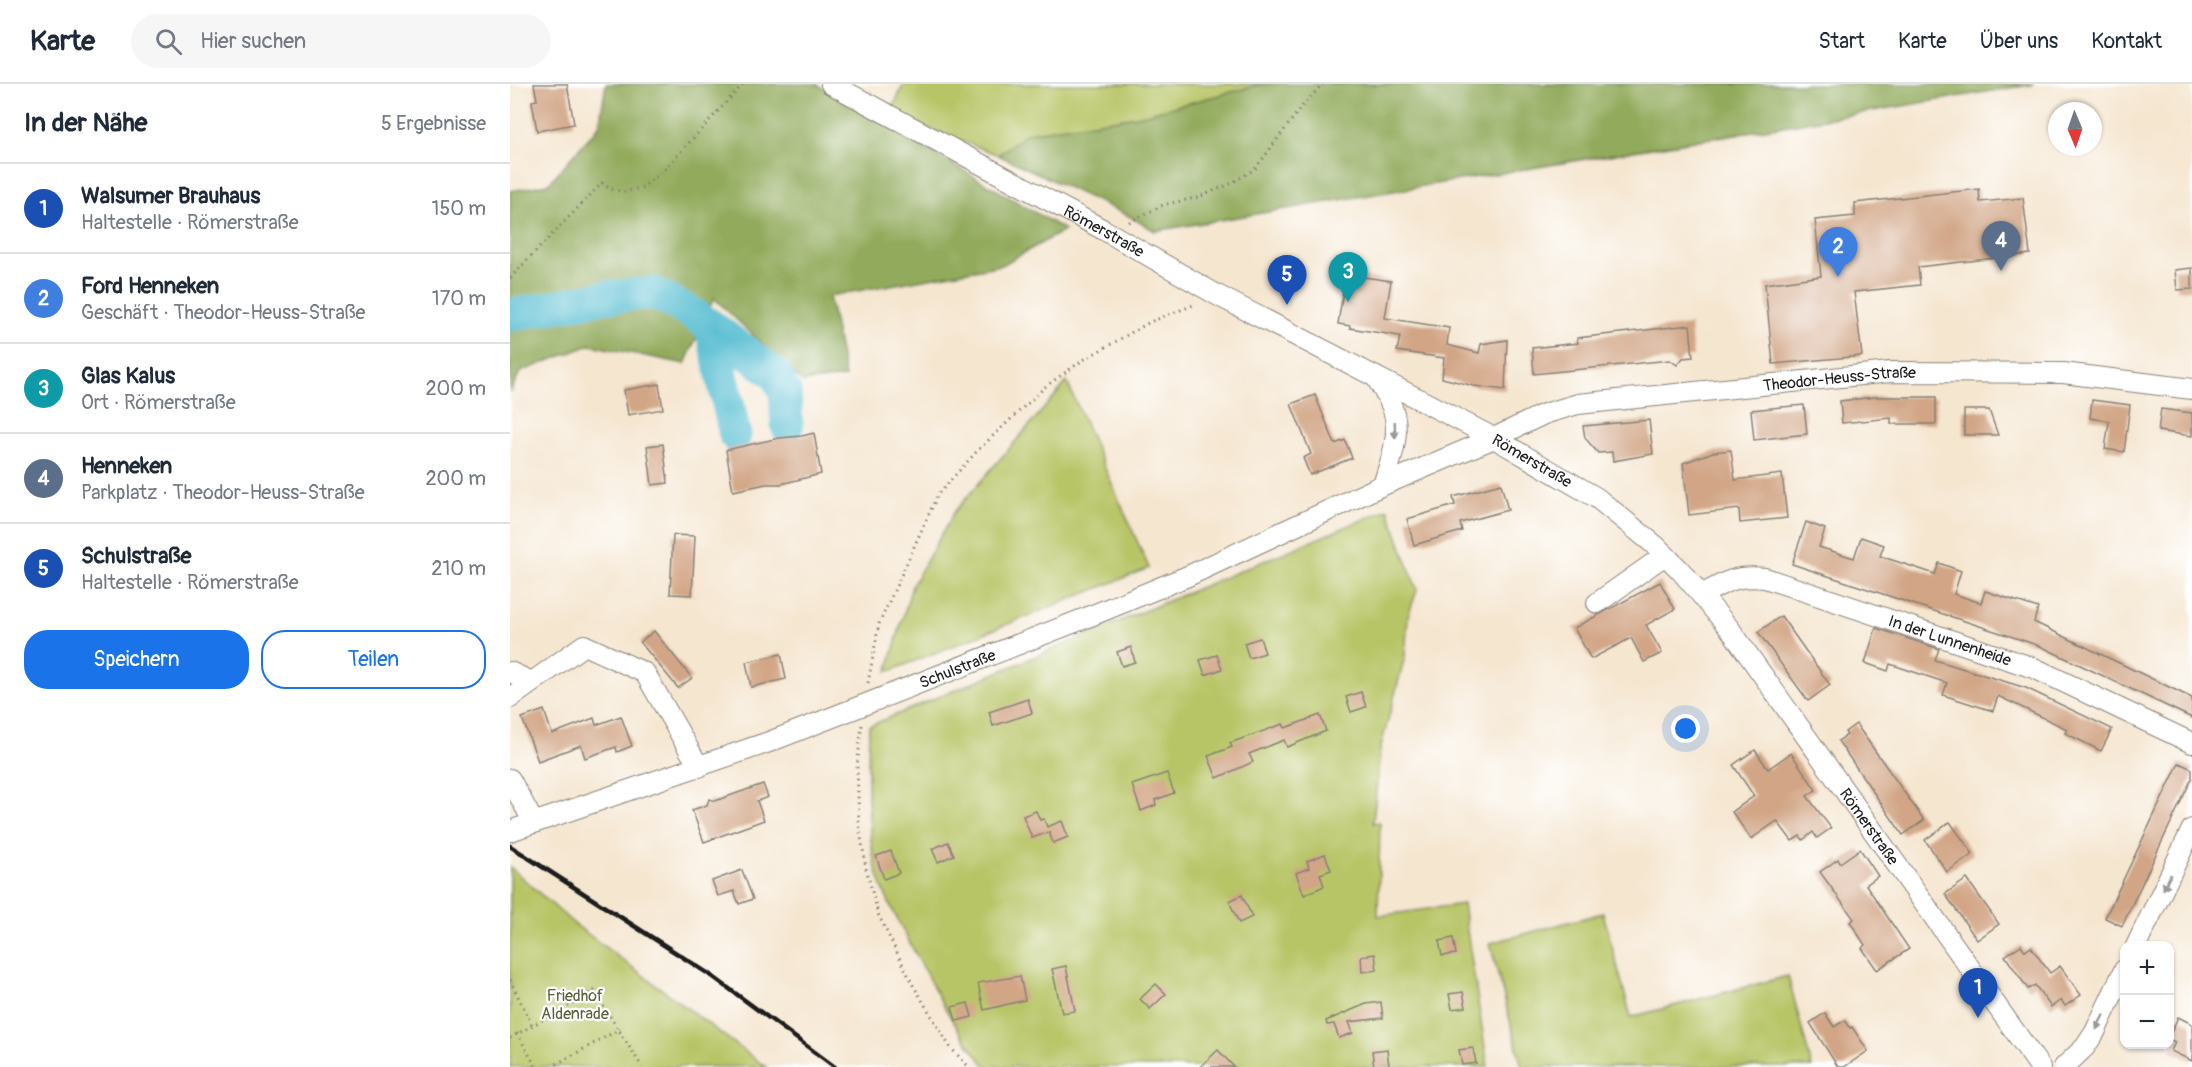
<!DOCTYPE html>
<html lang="de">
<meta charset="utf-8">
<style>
:root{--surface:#fff;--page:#f6f6f7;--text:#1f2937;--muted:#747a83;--line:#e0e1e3;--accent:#1a73e8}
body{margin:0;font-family:Pangolin,sans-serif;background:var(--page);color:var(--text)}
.controls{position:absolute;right:18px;bottom:18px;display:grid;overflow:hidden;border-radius:12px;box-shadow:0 2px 4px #0004}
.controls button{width:54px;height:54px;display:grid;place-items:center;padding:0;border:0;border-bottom:2px solid var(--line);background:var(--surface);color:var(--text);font:30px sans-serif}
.compass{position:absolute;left:1538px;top:18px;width:54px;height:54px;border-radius:50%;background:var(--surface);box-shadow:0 2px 4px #0004;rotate:178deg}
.you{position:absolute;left:1176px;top:645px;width:21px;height:21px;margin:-15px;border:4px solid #fff;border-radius:50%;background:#1a73e8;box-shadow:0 0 0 9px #1a73e833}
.badge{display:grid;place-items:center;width:39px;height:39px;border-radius:50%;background:var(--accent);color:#fff;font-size:20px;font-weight:700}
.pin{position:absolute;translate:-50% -50px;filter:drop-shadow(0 2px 3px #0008)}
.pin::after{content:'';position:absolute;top:32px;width:21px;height:18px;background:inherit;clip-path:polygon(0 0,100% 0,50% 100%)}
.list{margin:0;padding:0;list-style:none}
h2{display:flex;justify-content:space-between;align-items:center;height:78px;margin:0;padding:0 24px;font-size:26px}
h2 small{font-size:20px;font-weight:400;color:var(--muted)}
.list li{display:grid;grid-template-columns:39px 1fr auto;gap:18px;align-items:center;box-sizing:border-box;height:90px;padding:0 24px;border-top:2px solid var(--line)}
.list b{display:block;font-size:22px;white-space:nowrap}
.list p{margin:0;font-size:20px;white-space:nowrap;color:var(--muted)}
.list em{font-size:20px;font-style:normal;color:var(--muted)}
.actions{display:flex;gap:12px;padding:18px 24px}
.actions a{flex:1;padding:14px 0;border:2px solid var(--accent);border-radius:24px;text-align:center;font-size:21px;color:var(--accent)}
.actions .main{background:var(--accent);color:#fff}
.icon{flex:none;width:33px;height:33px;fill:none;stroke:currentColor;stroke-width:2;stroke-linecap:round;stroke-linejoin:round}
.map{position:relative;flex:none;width:1682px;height:983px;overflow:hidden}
header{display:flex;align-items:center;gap:36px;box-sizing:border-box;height:84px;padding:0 30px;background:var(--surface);border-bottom:2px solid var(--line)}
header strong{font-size:28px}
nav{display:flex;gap:33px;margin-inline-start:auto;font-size:21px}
.search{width:420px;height:54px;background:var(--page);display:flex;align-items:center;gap:15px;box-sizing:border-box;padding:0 21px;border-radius:33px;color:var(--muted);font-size:22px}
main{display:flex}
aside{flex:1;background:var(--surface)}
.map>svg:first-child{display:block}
</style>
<header>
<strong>Karte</strong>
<div class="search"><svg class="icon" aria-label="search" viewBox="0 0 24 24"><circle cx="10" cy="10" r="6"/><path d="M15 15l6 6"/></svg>Hier suchen</div>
<nav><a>Start</a><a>Karte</a><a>Über uns</a><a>Kontakt</a></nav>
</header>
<main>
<aside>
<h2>In der Nähe<small>5 Ergebnisse</small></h2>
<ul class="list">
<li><span class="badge" style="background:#1a4fb4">1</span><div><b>Walsumer Brauhaus</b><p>Haltestelle · Römerstraße</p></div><em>150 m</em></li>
<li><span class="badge" style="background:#3f7fe0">2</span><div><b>Ford Henneken</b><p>Geschäft · Theodor-Heuss-Straße</p></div><em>170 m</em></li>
<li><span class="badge" style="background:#0f9aa8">3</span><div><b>Glas Kalus</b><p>Ort · Römerstraße</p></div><em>200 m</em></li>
<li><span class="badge" style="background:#5c6f8a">4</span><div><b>Henneken</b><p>Parkplatz · Theodor-Heuss-Straße</p></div><em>200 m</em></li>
<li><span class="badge" style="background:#1a4fb4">5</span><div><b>Schulstraße</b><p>Haltestelle · Römerstraße</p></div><em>210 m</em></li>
</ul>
<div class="actions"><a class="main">Speichern</a><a>Teilen</a></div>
</aside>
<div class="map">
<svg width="1682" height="983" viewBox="0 0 1682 983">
<rect width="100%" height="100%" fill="#fff"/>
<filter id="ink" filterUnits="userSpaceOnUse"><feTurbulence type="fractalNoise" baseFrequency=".0167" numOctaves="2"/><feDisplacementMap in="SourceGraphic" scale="12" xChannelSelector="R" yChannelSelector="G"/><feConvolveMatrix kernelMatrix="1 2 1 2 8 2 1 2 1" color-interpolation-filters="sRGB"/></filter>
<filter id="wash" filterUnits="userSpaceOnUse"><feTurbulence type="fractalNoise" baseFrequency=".008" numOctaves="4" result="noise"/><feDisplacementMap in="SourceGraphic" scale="24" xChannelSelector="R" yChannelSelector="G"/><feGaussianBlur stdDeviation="1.35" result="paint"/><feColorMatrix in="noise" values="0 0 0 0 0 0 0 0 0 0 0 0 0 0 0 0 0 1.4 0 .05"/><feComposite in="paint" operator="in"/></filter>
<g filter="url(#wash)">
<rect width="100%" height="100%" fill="#f5e6d0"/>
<g fill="#b8c566" stroke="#6a7041" stroke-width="1.5">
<polygon points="394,0 753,0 628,32 518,49 488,71 380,29"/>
<polygon points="557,298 639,484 377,588 402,502 445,427"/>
<path d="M878,425L907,506L898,532L895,572L870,666L863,739L870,738L868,832L953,820L978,983H477C445,948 424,904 402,863C387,834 368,803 363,770C356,728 358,685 359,642Z"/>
<polygon points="0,783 63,839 256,983 0,983"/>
<polygon points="1093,829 1121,933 1278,892 1302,983 1012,983 980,859"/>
</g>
<g fill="#92aa5b" stroke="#57633c" stroke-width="1.5">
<polygon points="96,0 306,0 555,146 492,181 319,212 335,293 292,298 204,214 175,280 80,261 10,288 0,309 0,107 38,100 89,42"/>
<polygon points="753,0 1524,0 645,147 617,131 488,71 517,49 628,32"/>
</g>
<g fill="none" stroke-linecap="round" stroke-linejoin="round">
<g stroke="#53bcd0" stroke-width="33">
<polyline points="0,231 95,213 144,209 180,228 201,242 266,291 275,308 277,342"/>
<polyline points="201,242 225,351"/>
</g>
</g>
<g id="blocks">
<g fill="#d1a585">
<polygon points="24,0 57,0 64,40 27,47 22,17 27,16"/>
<polygon points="1469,105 1470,118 1513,114 1520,170 1408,183 1410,201 1344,208 1352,272 1263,280 1255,200 1311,192 1305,136 1345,132 1345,119"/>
<polygon points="1682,184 1682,205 1667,206 1665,186"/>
<polygon points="847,192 881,197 875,234 939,244 937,261 969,269 971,260 997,256 995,306 964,302 932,294 934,274 887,267 890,252 840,244 840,242 828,240 835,194 847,195"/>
<polygon points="1180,241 1183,273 1173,274 1167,281 1160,276 1024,290 1022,264 1068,259 1067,254"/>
<polygon points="149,300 153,325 118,331 114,306"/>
<polygon points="805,311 825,360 835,356 842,374 800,391 793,374 801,370 781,320"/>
<polygon points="1365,313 1426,313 1426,340 1381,340 1381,334 1332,339 1330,317"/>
<polygon points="1582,316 1620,321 1614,368 1595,365 1599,337 1580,334"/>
<polygon points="1294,321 1297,350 1244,356 1241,326"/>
<polygon points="1651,325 1682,329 1682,352 1648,347"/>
<polygon points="1454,326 1479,326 1488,351 1454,351"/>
<polygon points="1139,336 1143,370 1103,377 1102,368 1088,369 1075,354 1073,342"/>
<polygon points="304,349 311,390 271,400 256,400 223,407 216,366 269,354 292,352"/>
<polygon points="153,360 158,399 142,401 137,362"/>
<polygon points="1221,366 1225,396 1272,390 1277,434 1230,439 1229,425 1179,431 1173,379 1203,368"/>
<polygon points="991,400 998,426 950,439 952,447 904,461 897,435 945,421 943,413"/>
<polygon points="1296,438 1315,445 1309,463 1344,474 1351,453 1374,461 1370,472 1425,490 1429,479 1451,487 1444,510 1471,519 1475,507 1528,524 1524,538 1682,614 1682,634 1530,562 1282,480"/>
<polygon points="163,451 185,452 182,511 160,510"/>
<polygon points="1150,498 1165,525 1136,541 1152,569 1134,578 1121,554 1081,575 1064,544"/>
<polygon points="1271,532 1320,601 1298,617 1248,548"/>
<polygon points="1366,544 1429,565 1425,576 1516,604 1602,645 1591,667 1555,649 1557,645 1488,612 1483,627 1433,611 1437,599 1380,580 1378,587 1355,579"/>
<polygon points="144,547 182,594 168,604 130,558"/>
<polygon points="750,554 755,569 739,574 734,559"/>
<polygon points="621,563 625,578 612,582 607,568"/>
<polygon points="271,570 276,595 241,603 236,578"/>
<polygon points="707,571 712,585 695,591 690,576"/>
<polygon points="851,608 856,623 841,628 836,613"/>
<polygon points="518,615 522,629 483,642 479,628"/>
<polygon points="34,626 42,650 84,634 86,641 111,632 122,662 107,668 106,663 75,674 71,661 28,677 12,634"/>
<polygon points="810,631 816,647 777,663 774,656 739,670 743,678 707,694 698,672 722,663 720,659 773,640 775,644"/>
<polygon points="1346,640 1414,736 1393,751 1328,657 1337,651 1335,648"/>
<polygon points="1245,666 1258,685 1281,669 1306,706 1297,712 1321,744 1307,754 1303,748 1293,756 1290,752 1282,757 1267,737 1241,755 1222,728 1244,712 1223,681"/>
<polygon points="1669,679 1682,685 1682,694 1612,842 1595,834"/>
<polygon points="657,689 664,709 645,716 646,721 631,727 622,701"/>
<polygon points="253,700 258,713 247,717 254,736 194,758 182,726 197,721 199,715 205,717"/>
<polygon points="526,727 530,736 534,735 537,743 552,737 558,753 543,759 539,748 522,754 513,732"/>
<polygon points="1440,738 1463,770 1437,788 1415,756"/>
<polygon points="438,758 444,771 428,778 422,765"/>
<polygon points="1350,765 1368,792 1356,801 1399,865 1367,886 1352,864 1355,861 1340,838 1344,835 1310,788 1328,775 1330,779"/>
<polygon points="381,767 389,789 374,795 366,772"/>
<polygon points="815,770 821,786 810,790 814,802 794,811 786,789 799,784 797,777"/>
<polygon points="232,786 243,815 229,820 224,807 208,812 202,797"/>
<polygon points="1457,795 1489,840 1467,856 1435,810"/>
<polygon points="732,811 742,833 729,839 719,817"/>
<polygon points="943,854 946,870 932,872 929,857"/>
<polygon points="1511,861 1515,867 1521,863 1540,889 1550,882 1571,911 1555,922 1551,916 1541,923 1525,901 1518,905 1495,872"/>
<polygon points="865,870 867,886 852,888 851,872"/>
<polygon points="556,882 565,927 552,929 542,885"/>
<polygon points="510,892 515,916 474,926 468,899"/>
<polygon points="646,900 656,910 640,925 630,915"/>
<polygon points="953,908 956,923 942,925 939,910"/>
<polygon points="871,918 873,934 839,938 843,949 829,954 824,940 817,941 816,937 856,920"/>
<polygon points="458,919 462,933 446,937 442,923"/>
<polygon points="1315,929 1324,943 1335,936 1340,944 1342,943 1358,967 1334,983 1328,983 1300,939"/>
<polygon points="1668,933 1682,940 1682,977 1661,967 1665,958 1659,955 1659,953"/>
<polygon points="963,964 966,979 952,981 949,966"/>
<polygon points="877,965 879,982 864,983 862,967"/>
<polygon points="708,966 724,983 690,983"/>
</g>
</g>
</g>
<g filter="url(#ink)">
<use href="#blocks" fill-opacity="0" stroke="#888176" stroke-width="1.5"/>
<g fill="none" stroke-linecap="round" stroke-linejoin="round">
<defs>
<g id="minor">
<path id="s1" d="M321,0L594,146L707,211L984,354L1087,414L1146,462L1170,486L1220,545L1530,983"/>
<path d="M866,293C871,303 878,313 882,323C892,349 881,376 873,401"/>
<path id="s2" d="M1192,511C1216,497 1227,491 1255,494L1524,584L1682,659"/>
<polyline points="1087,519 1155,471"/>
<polyline points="0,588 22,598"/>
<polyline points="0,614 74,561 135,589 189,683"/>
<polyline points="0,695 24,739"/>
<path id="s3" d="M0,747L259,658L578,533L678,492L873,401L984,354L1034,330L1068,320L1380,288L1553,289L1682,305"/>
<polyline points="1626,862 1682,745"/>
<polyline points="1554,983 1575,963 1585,948 1614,886"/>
</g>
</defs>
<use href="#minor" stroke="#888176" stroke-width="22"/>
<g stroke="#888176" stroke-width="3" stroke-dasharray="1.5 4.5" stroke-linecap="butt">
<polyline points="619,138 653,121 689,113 720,100 745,85 793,21 813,0"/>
<polyline points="0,194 92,99 100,105 115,108 133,103 153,87 233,0"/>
<polyline points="358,599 369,540 428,410 469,365 536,302 573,276 640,238 686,220"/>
<polyline points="352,641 347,682 349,741 356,784 368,830 403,901 440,963 459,983"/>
<polyline points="0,896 22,941"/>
<polyline points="7,949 26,983"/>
<polyline points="0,954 84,907 132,983"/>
<polyline points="41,983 110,945"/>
</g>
<use href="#minor" stroke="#fff" stroke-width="20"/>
<polyline stroke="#1c1c1c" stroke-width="4.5" points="0,762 202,892 325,983"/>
</g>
<defs><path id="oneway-solid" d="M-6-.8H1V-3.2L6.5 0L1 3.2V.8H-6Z" transform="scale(1.5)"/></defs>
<g fill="#999">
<use href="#oneway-solid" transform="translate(885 346) rotate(88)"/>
<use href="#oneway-solid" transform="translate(1657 798) rotate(116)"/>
<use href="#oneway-solid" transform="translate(1590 938) rotate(116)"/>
</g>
</g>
<g text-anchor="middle" stroke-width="4.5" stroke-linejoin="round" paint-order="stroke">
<g font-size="16" fill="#1c1c1c" stroke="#fff">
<text dy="6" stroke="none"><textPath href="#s1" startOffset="310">Römerstraße</textPath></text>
<text dy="6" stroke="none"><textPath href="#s3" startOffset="1414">Theodor-Heuss-Straße</textPath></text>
<text dy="6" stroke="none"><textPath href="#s1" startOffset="796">Römerstraße</textPath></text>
<text dy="6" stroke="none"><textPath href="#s2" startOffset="262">In der Lunnenheide</textPath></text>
<text dy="6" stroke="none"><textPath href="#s3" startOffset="476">Schulstraße</textPath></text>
<text dy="6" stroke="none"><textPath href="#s1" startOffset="1300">Römerstraße</textPath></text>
</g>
<g font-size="16" fill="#5a603a" stroke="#fff">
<text x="65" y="917">Friedhof<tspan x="65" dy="18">Aldenrade</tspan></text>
</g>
</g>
</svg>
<div class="controls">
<button>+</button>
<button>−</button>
</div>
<svg class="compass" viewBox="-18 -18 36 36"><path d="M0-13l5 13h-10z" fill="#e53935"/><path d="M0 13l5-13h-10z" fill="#747a83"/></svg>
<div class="you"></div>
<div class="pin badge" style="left:1468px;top:934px;background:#1a4fb4">1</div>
<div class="pin badge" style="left:1328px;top:193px;background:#3f7fe0">2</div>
<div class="pin badge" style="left:838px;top:218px;background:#0f9aa8">3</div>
<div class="pin badge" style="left:1491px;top:187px;background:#5c6f8a">4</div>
<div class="pin badge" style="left:777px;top:221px;background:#1a4fb4">5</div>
</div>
</main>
